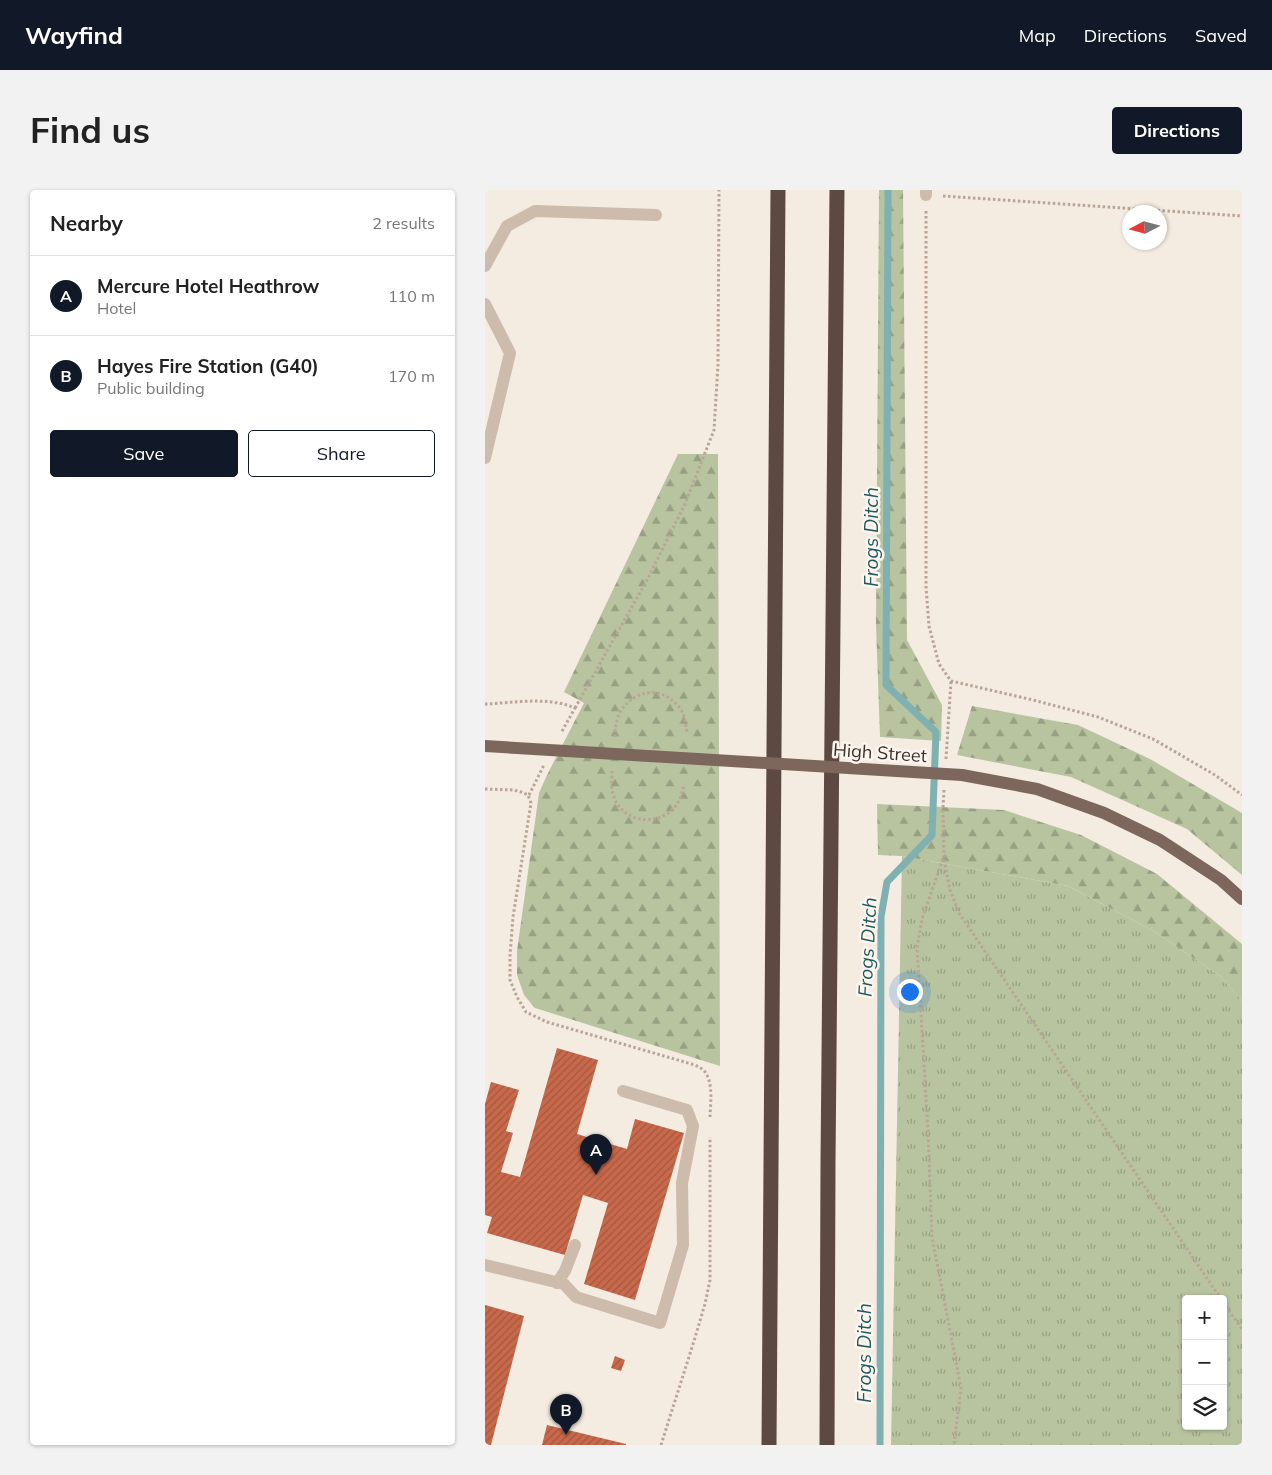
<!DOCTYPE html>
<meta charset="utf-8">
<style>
:root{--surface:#fff;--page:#f2f2f2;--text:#222;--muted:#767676;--line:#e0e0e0;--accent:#111827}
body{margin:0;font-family:Mulish,sans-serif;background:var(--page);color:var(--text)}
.controls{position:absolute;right:15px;bottom:15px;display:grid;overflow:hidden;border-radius:5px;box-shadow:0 1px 4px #0004}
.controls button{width:45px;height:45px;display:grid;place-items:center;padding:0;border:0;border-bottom:1px solid var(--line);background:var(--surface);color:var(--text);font:25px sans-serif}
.compass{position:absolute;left:637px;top:15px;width:45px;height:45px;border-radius:50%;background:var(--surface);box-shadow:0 1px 4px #0004;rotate:264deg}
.you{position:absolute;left:424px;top:801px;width:18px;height:18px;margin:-12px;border:4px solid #fff;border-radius:50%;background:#1a73e8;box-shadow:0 0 0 8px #1a73e833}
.badge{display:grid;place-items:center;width:32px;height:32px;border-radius:50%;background:var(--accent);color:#fff;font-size:16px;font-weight:700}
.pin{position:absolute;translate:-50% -41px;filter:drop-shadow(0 1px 2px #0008)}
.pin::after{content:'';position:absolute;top:26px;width:18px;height:15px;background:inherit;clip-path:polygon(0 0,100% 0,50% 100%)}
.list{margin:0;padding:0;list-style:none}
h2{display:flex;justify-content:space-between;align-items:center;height:65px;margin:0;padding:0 20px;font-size:21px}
h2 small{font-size:16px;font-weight:400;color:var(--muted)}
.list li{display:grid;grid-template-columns:32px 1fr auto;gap:15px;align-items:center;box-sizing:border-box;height:80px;padding:0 20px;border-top:1px solid var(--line)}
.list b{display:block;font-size:19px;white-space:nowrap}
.list p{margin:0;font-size:16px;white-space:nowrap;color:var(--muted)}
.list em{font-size:16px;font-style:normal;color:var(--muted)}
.actions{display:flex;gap:10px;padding:15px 20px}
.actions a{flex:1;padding:11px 0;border:1px solid var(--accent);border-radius:5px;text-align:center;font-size:18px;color:var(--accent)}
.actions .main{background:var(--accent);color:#fff}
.icon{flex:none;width:28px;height:28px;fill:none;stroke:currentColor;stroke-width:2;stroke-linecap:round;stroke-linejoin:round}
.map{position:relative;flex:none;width:757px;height:1255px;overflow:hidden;border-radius:5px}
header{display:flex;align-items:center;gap:30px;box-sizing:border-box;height:70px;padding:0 25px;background:var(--accent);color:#fff}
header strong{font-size:24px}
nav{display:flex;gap:28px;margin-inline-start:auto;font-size:18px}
.intro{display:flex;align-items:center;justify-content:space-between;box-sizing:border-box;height:120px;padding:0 30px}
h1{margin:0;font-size:35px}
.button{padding:12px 22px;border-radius:5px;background:var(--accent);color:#fff;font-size:18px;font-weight:700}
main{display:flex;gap:30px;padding:0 30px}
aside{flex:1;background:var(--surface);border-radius:5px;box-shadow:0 1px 4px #0004}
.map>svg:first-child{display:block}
</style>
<header>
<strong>Wayfind</strong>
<nav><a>Map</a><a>Directions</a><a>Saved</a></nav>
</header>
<div class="intro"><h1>Find us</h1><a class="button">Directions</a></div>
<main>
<aside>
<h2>Nearby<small>2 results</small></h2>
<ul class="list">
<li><span class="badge">A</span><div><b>Mercure Hotel Heathrow</b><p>Hotel</p></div><em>110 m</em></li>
<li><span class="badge">B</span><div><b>Hayes Fire Station (G40)</b><p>Public building</p></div><em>170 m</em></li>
</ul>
<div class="actions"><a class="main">Save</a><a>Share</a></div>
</aside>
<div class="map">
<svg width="757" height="1255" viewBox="0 0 757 1255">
<defs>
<pattern id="grass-tufts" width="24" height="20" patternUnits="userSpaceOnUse" patternTransform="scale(1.25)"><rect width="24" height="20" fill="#b8c4a0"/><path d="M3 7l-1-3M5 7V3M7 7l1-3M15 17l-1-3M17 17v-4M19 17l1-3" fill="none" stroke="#97a083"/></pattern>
<pattern id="forest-firs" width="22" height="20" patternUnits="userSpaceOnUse" patternTransform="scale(1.25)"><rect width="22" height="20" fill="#b8c4a0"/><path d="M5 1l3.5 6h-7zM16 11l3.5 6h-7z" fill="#97a083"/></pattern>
<pattern id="building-hatch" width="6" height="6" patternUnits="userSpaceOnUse" patternTransform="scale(1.25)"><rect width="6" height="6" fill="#c8694b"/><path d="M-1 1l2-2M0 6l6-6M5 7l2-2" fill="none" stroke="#a4573f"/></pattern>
</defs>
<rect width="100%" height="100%" fill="#f4ebe1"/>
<path fill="url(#grass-tufts)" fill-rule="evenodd" d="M417,666L583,696L667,740L735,786L757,811V1255H406ZM701,1109H738V1236H701Z"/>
<g fill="url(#forest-firs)">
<polygon points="394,0 418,0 422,450 457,515 456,551 395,547 391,435"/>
<polygon points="193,264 233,264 235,876 50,818 39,805 32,785 32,761 54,603 62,585 99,513 79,502"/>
<polygon points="487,516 593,535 665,569 757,623 757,685 702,639 586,587 472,565"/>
<polygon points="392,614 519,620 596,645 672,684 757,754 757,811 735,786 667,740 583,696 417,666 393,665"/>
</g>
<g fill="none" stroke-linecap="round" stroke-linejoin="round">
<polyline stroke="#7fb0b2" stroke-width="7" points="395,1255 396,727 402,692 447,645 451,542 401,495 403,0"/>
</g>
<g fill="url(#building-hatch)">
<polygon points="72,858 113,870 92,944 142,959 150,929 199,943 150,1110 99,1094 123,1013 98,1005 80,1065 2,1043 7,1027 0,1025 0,914 6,892 34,900 21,941 28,943 16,982 35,987"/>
<polygon points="0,1115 39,1126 6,1255 0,1255"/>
<polygon points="130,1166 140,1170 136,1181 126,1178"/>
<polygon points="62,1235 141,1254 141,1255 57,1255"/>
</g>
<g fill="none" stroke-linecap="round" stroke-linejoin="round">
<g stroke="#b9a596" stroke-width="3" stroke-dasharray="2.5 2.5" stroke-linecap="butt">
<polyline points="458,6 757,26"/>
<polyline points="441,21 441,397 444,436 454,474 466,491 548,510 613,527 668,549 730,585 757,605"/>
<path d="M0,514C29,513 62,506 90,518L76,543"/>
<polyline points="90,518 162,390 200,314 229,240 233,175 234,0"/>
<path d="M130,547C130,540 131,531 134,524C144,505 166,496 184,508C190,512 197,519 199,526C200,531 201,537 202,542"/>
<polyline points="461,569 466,491"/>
<path d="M127,581C127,588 126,597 128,604C136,634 175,638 192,614C196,609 197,602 199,596"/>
<path d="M0,599L29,600L36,602L43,605L46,613L28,727L25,765V790L32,807L41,822L62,832L210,875C214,877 218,879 220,882C229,894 225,915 225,929"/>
<polyline points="459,600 458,618 459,669 465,700 474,723 736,1109"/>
<polyline points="44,605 59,575"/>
<polyline points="458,669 437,729 432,757 443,941 447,1047 476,1198 469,1255"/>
<polyline points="738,1112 757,1139"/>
<polyline points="176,1255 209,1151 220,1114 225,1090 225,947"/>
</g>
<g stroke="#cdbbac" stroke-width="12">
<polyline points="441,5 441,0"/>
<polyline points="0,76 22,36 50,21 171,25"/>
<polyline points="0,114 25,163 0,268"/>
<polyline points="0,1075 79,1094 91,1107 175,1133 198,1055 197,993 208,936 202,920 138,901"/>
<polyline points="72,1093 80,1081 90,1055"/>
</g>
<polyline stroke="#7d675c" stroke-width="12" points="477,585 552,599 619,623 675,650 736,690 757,709"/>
<g stroke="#5c4a42" stroke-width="15">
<polyline points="284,1255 293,0"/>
<polyline points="342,1255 343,973 352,0"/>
</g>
<polyline stroke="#7d675c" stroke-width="12" points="0,556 477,585"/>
</g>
<g text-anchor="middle" stroke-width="5" stroke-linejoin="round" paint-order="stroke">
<g font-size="18" fill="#3b302b" stroke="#fbf5ee">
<text transform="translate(395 563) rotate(4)" y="6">High Street</text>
</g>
<g font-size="19" font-style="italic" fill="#1f5a5e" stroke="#fbf5ee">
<text transform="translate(386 347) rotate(-90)" y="7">Frogs Ditch</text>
<text transform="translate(382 757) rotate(-87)" y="7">Frogs Ditch</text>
<text transform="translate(379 1163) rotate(-90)" y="7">Frogs Ditch</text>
</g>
</g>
</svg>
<div class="controls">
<button>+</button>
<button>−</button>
<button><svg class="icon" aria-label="layers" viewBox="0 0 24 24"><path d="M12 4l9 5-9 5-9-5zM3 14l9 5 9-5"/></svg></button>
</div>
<svg class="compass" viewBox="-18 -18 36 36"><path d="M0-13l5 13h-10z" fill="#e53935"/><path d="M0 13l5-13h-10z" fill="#767676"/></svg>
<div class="you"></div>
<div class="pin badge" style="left:111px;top:985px">A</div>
<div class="pin badge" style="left:81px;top:1245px">B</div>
</div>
</main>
